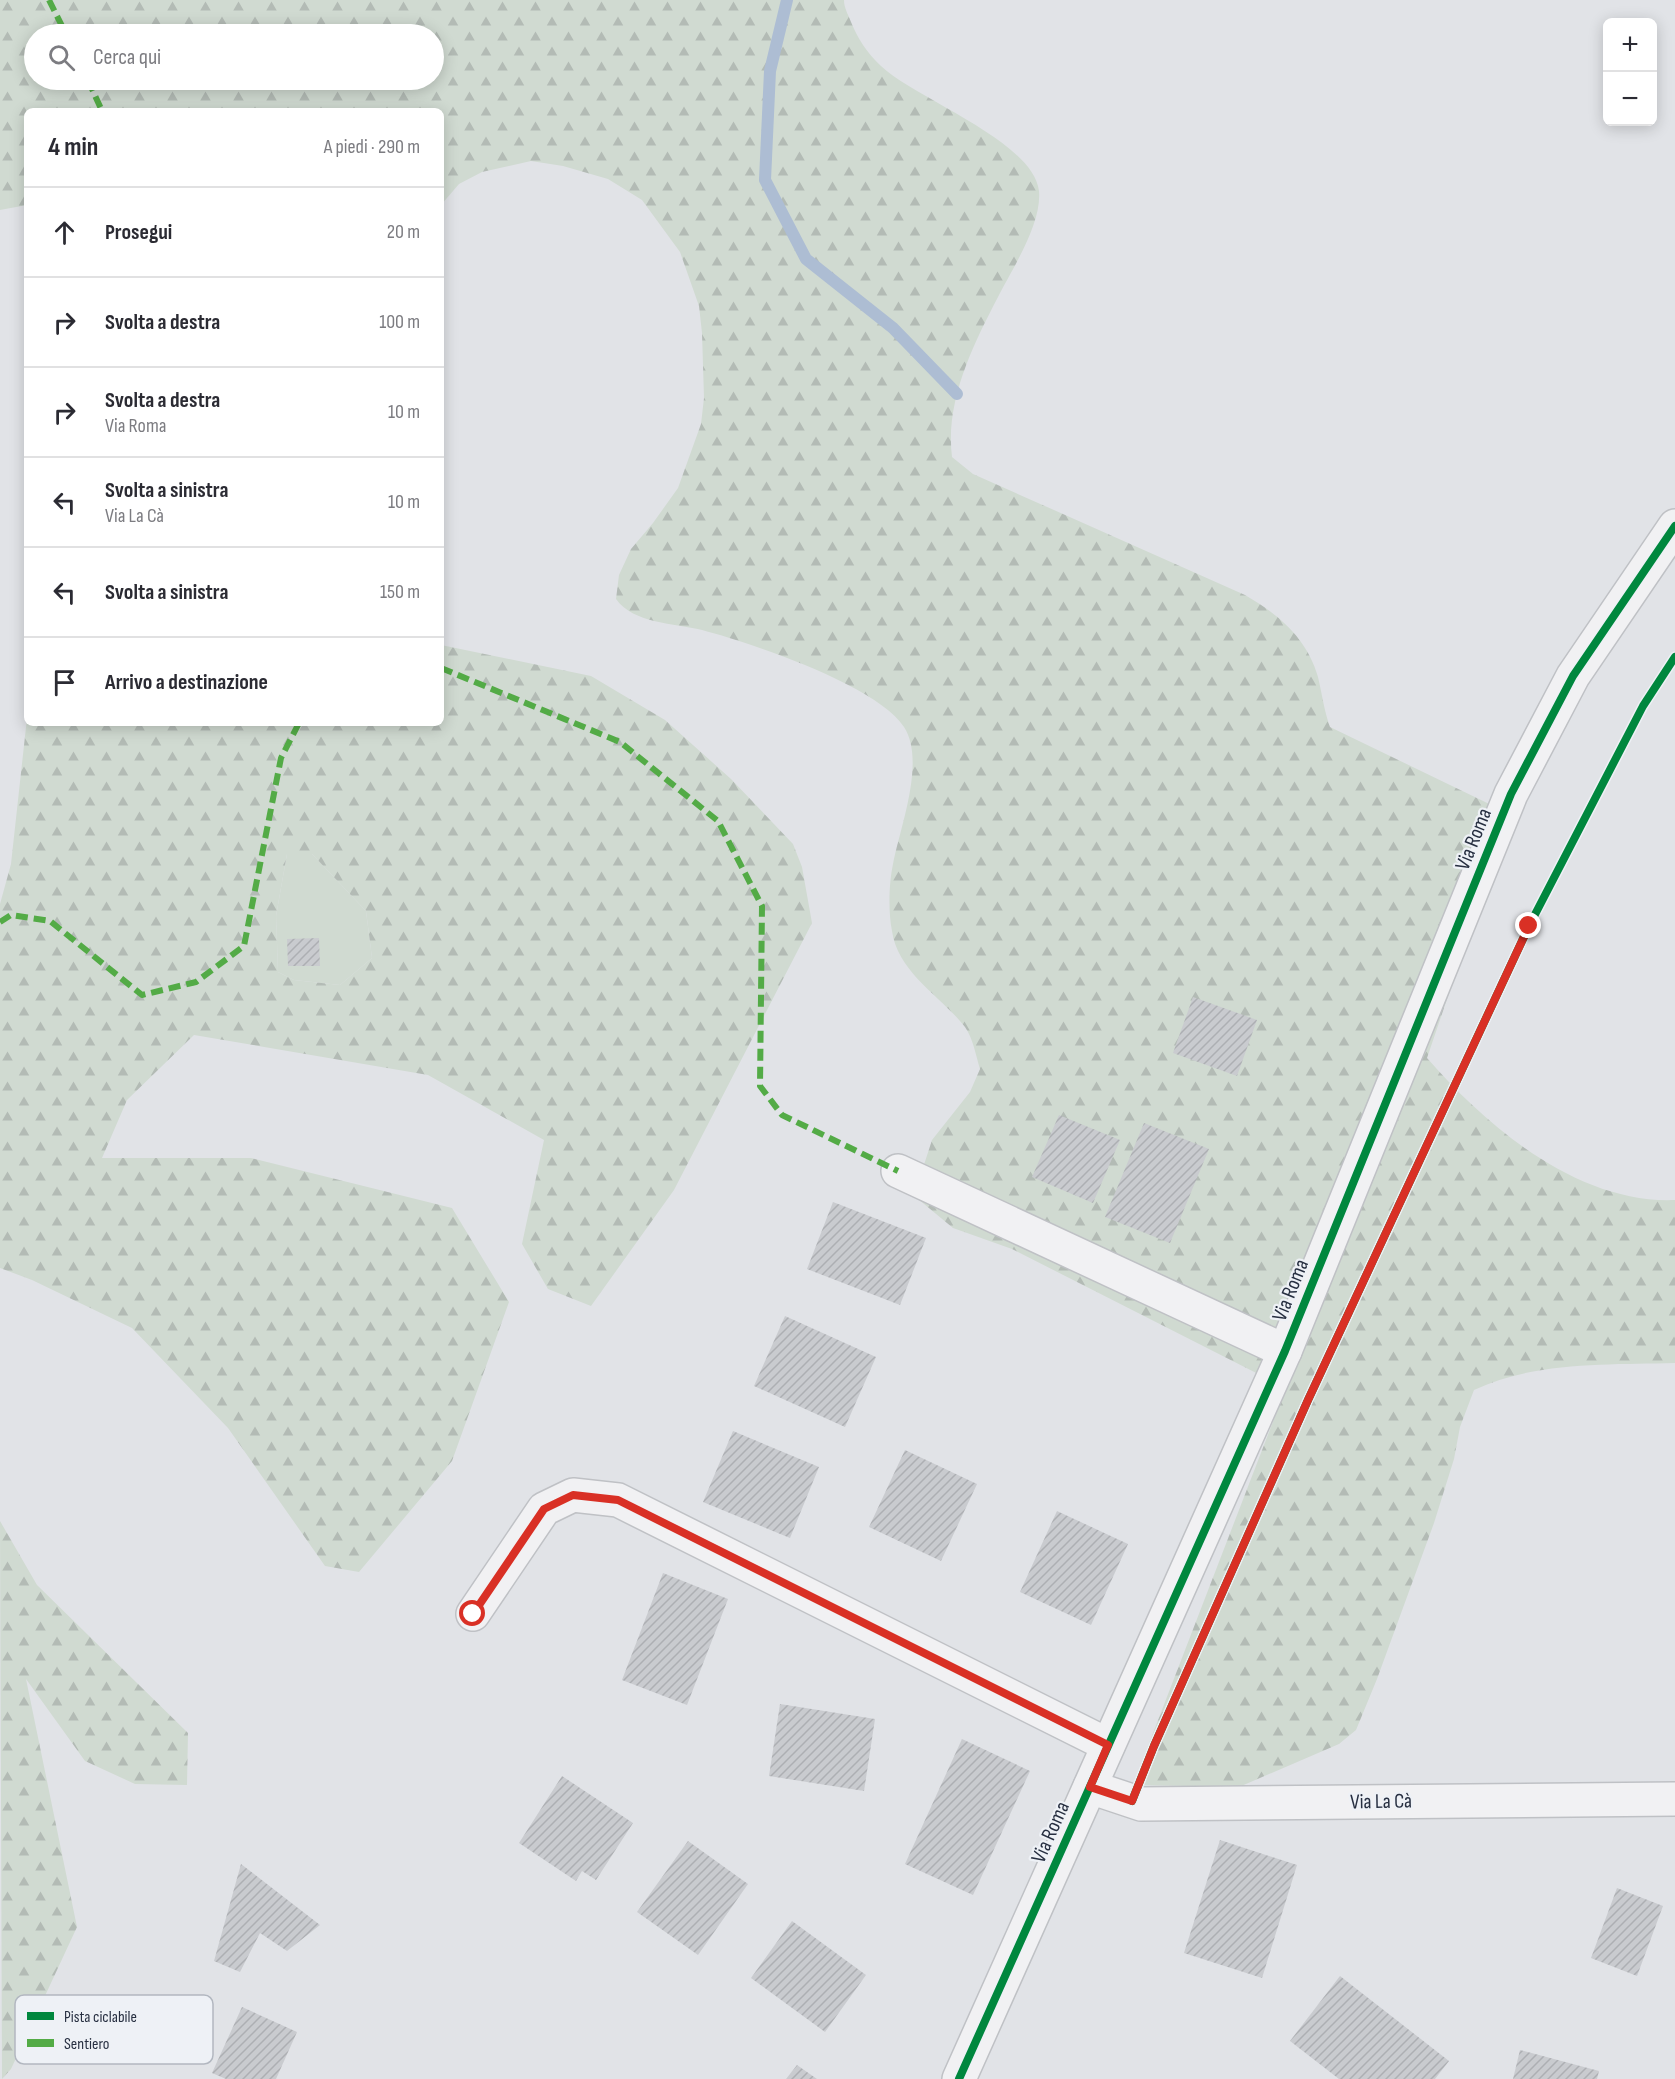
<!DOCTYPE html>
<html lang="it">
<meta charset="utf-8">
<style>
:root{--surface:#fff;--page:#f7f7f7;--text:#2b2b33;--muted:#7c7c81;--line:#e1e1e2}
body{margin:0;font-family:"Sofia Sans Condensed",sans-serif;background:var(--page);color:var(--text)}
.controls{position:absolute;right:18px;top:18px;display:grid;overflow:hidden;border-radius:9px;box-shadow:0 3px 15px #0003}
.controls button{width:54px;height:54px;display:grid;place-items:center;padding:0;border:0;border-bottom:2px solid var(--line);background:var(--surface);color:var(--text);font:30px sans-serif}
.stop{position:absolute;width:18px;height:18px;margin:-14px;border:4px solid #d93025;border-radius:50%;background:#fff}
.stop.end{background:#d93025;border-color:#fff;box-shadow:0 2px 6px #0008}
.list{margin:0;padding:0;list-style:none}
h2{display:flex;justify-content:space-between;align-items:center;height:78px;margin:0;padding:0 24px;font-size:26px}
h2 small{font-size:20px;font-weight:400;color:var(--muted)}
.list li{display:grid;grid-template-columns:39px 1fr auto;gap:18px;align-items:center;box-sizing:border-box;height:90px;padding:0 24px;border-top:2px solid var(--line)}
.list b{display:block;font-size:22px;white-space:nowrap}
.list p{margin:0;font-size:20px;white-space:nowrap;color:var(--muted)}
.list em{font-size:20px;font-style:normal;color:var(--muted)}
.icon{flex:none;width:33px;height:33px;fill:none;stroke:currentColor;stroke-width:2;stroke-linecap:round;stroke-linejoin:round}
.map{position:relative;flex:none;width:1675px;height:2079px;overflow:hidden}
.search{position:absolute;background:var(--surface);box-shadow:0 3px 15px #0003;left:24px;top:24px;width:420px;height:66px;display:flex;align-items:center;gap:15px;box-sizing:border-box;padding:0 21px;border-radius:33px;color:var(--muted);font-size:22px}
.panel{position:absolute;background:var(--surface);box-shadow:0 3px 15px #0003;left:24px;top:108px;width:420px;height:618px;border-radius:9px}
.map>svg:first-child{display:block}
</style>
<div class="map">
<svg width="1675" height="2079" viewBox="0 0 1675 2079">
<defs>
<pattern id="forest-firs" width="22" height="20" patternUnits="userSpaceOnUse" patternTransform="scale(1.5)"><rect width="22" height="20" fill="#d0dad1"/><path d="M5 1l3.5 6h-7zM16 11l3.5 6h-7z" fill="#b3bbb5"/></pattern>
<pattern id="building-hatch" width="6" height="6" patternUnits="userSpaceOnUse" patternTransform="scale(1.5)"><rect width="6" height="6" fill="#c9cbcf"/><path d="M-1 1l2-2M0 6l6-6M5 7l2-2" fill="none" stroke="#adafb3"/></pattern>
</defs>
<rect width="100%" height="100%" fill="#e1e3e7"/>
<polygon fill="#d0dad1" points="287,854 312,854 366,911 372,958 340,985 294,980 278,972 276,916"/>
<g fill="url(#forest-firs)" fill-rule="evenodd">
<path d="M0,0H844C844,8 848,14 851,22C858,39 867,53 881,66C916,99 1033,141 1039,191C1042,224 1012,269 998,297C973,345 945,401 952,457L973,474L1245,595C1278,614 1307,638 1318,677C1322,694 1324,710 1330,727L1510,814L1427,1058C1487,1127 1578,1204 1675,1200V1363C1609,1365 1535,1361 1474,1390L1460,1427L1454,1459L1434,1523L1377,1679L1356,1730L1339,1744L1239,1787L1133,1785L1286,1388L1012,1249L953,1228L918,1199L921,1174L932,1140L970,1092L980,1069C976,1056 973,1038 965,1027C941,996 898,973 892,931C888,911 889,883 893,864C900,827 926,761 904,727C877,685 751,643 702,630C674,623 634,624 616,599L619,575L631,549L653,523L678,488L701,424L704,398L702,333L699,306L680,252L642,200L608,179L563,166L531,161L482,172L459,184L441,205V111H27V205L0,210ZM34,34H434V80H34Z"/>
<path d="M441,645L591,676L665,720L731,779L793,844L802,867L812,923L674,1190L591,1306L548,1289L522,1244L544,1140L428,1075L194,1035L127,1100L102,1158H251L452,1208L509,1302L452,1461L359,1572L325,1566L228,1428L132,1328L32,1280L0,1268V904L11,864L27,718V723H441ZM287,854H312L366,911L372,958L340,985L294,980L278,972L276,916Z"/>
<polygon points="0,1521 37,1585 188,1733 187,1785 135,1784 85,1761 26,1679 77,1927 11,2069 2,2079"/>
</g>
<g fill="none" stroke-linecap="round" stroke-linejoin="round">
<polyline stroke="#adbdd3" stroke-width="12" points="787,0 770,71 765,180 806,259 893,328 957,394"/>
</g>
<g fill="url(#building-hatch)">
<polygon points="319,938 320,966 288,966 287,939"/>
<polygon points="1193,997 1257,1020 1237,1076 1173,1053"/>
<polygon points="1059,1115 1120,1140 1093,1203 1032,1177"/>
<polygon points="1144,1123 1209,1149 1170,1243 1105,1217"/>
<polygon points="833,1202 926,1238 900,1305 807,1269"/>
<polygon points="785,1316 876,1357 845,1427 754,1386"/>
<polygon points="733,1431 819,1467 790,1538 703,1502"/>
<polygon points="905,1450 977,1484 941,1561 869,1527"/>
<polygon points="1057,1511 1128,1544 1091,1625 1020,1592"/>
<polygon points="663,1573 728,1599 687,1705 622,1680"/>
<polygon points="780,1704 875,1719 864,1791 769,1776"/>
<polygon points="962,1739 1030,1771 973,1895 905,1864"/>
<polygon points="562,1776 633,1823 596,1880 582,1871 576,1881 519,1843"/>
<polygon points="1220,1840 1297,1865 1262,1978 1184,1953"/>
<polygon points="688,1841 748,1884 698,1955 637,1912"/>
<polygon points="241,1864 320,1925 287,1951 260,1933 240,1972 214,1961"/>
<polygon points="1617,1888 1663,1906 1637,1976 1591,1958"/>
<polygon points="792,1921 866,1975 825,2032 751,1978"/>
<polygon points="1340,1976 1449,2061 1435,2079 1339,2079 1290,2041"/>
<polygon points="242,2007 297,2032 276,2079 226,2079 212,2073"/>
<polygon points="1520,2050 1599,2071 1597,2079 1513,2079"/>
<polygon points="797,2065 817,2079 786,2079"/>
</g>
<g fill="none" stroke-linecap="round" stroke-linejoin="round">
<defs>
<g id="minor">
<polyline points="898,1171 1285,1351"/>
<polyline points="473,1614 544,1509 573,1495 618,1500 1108,1745"/>
<polyline points="1090,1787 1141,1804 1675,1799"/>
<polyline points="959,2079 1285,1351 1511,794 1573,676 1675,526"/>
</g>
</defs>
<use href="#minor" stroke="#bfc1c5" stroke-width="36"/>
<use href="#minor" stroke="#f1f1f3" stroke-width="33"/>
<g stroke="#53ab46" stroke-width="6" stroke-dasharray="12 6" stroke-linecap="butt">
<polyline points="49,0 66,34"/>
<polyline points="88,80 102,111"/>
<polyline points="441,668 620,742 718,821 762,906 760,1086 782,1115 898,1171"/>
<polyline points="0,922 11,915 50,921 142,995 196,982 244,946 281,758 299,723"/>
</g>
<defs>
<g id="cycleway">
<polyline points="1132,1801 1154,1746 1308,1400 1529,926 1643,706 1675,657"/>
<polyline points="959,2079 1285,1351 1511,794 1573,676 1675,526"/>
</g>
</defs>
<use href="#cycleway" stroke="#eef1f6" stroke-width="11"/>
<use href="#cycleway" stroke="#00873e" stroke-width="8"/>
</g>
<g fill="none" stroke-linecap="round" stroke-linejoin="round">
<polyline stroke="#d93025" stroke-width="8" points="473,1614 544,1509 573,1495 618,1500 1108,1745 1090,1787 1132,1801 1154,1746 1308,1400 1529,926"/>
</g>
<g text-anchor="middle" stroke-width="4.5" stroke-linejoin="round" paint-order="stroke">
<g font-size="21" fill="#272f41" stroke="#eef1f6">
<text transform="translate(1473 839) rotate(-68)" y="7">Via Roma</text>
<text transform="translate(1290 1290) rotate(-68)" y="7">Via Roma</text>
<text transform="translate(1381 1801) rotate(-1)" y="7">Via La Cà</text>
<text transform="translate(1050 1832) rotate(-66)" y="7">Via Roma</text>
</g>
</g>
<rect x="15" y="1995" width="198" height="69" rx="9" fill="#eef1f6" stroke="#b2b7c0" stroke-width="1.5"/>
<rect x="27" y="2012" width="27" height="8" fill="#00873e"/>
<rect x="27" y="2039" width="27" height="8" fill="#53ab46"/>
<g font-size="16" fill="#272f41">
<text x="64" y="2022">Pista ciclabile</text>
<text x="64" y="2049">Sentiero</text>
</g>
</svg>
<div class="controls">
<button>+</button>
<button>−</button>
</div>
<div class="stop" style="left:473px;top:1614px"></div>
<div class="stop end" style="left:1529px;top:926px"></div>
<div class="search"><svg class="icon" aria-label="search" viewBox="0 0 24 24"><circle cx="10" cy="10" r="6"/><path d="M15 15l6 6"/></svg>Cerca qui</div>
<section class="panel">
<h2>4 min<small>A piedi · 290 m</small></h2>
<ul class="list">
<li><svg class="icon" aria-label="ahead" viewBox="0 0 24 24"><path d="M12 20V5M6 11l6-6 6 6"/></svg><div><b>Prosegui</b></div><em>20 m</em></li>
<li><svg class="icon" aria-label="right" viewBox="0 0 24 24"><path d="M7 20v-9h11M14 6l5 5-5 5"/></svg><div><b>Svolta a destra</b></div><em>100 m</em></li>
<li><svg class="icon" aria-label="right" viewBox="0 0 24 24"><path d="M7 20v-9h11M14 6l5 5-5 5"/></svg><div><b>Svolta a destra</b><p>Via Roma</p></div><em>10 m</em></li>
<li><svg class="icon" aria-label="left" viewBox="0 0 24 24"><path d="M17 20v-9H6M10 6l-5 5 5 5"/></svg><div><b>Svolta a sinistra</b><p>Via La Cà</p></div><em>10 m</em></li>
<li><svg class="icon" aria-label="left" viewBox="0 0 24 24"><path d="M17 20v-9H6M10 6l-5 5 5 5"/></svg><div><b>Svolta a sinistra</b></div><em>150 m</em></li>
<li><svg class="icon" aria-label="arrive" viewBox="0 0 24 24"><path d="M6 21V4h12l-3 4 3 4H6"/></svg><div><b>Arrivo a destinazione</b></div></li>
</ul>
</section>
</div>
